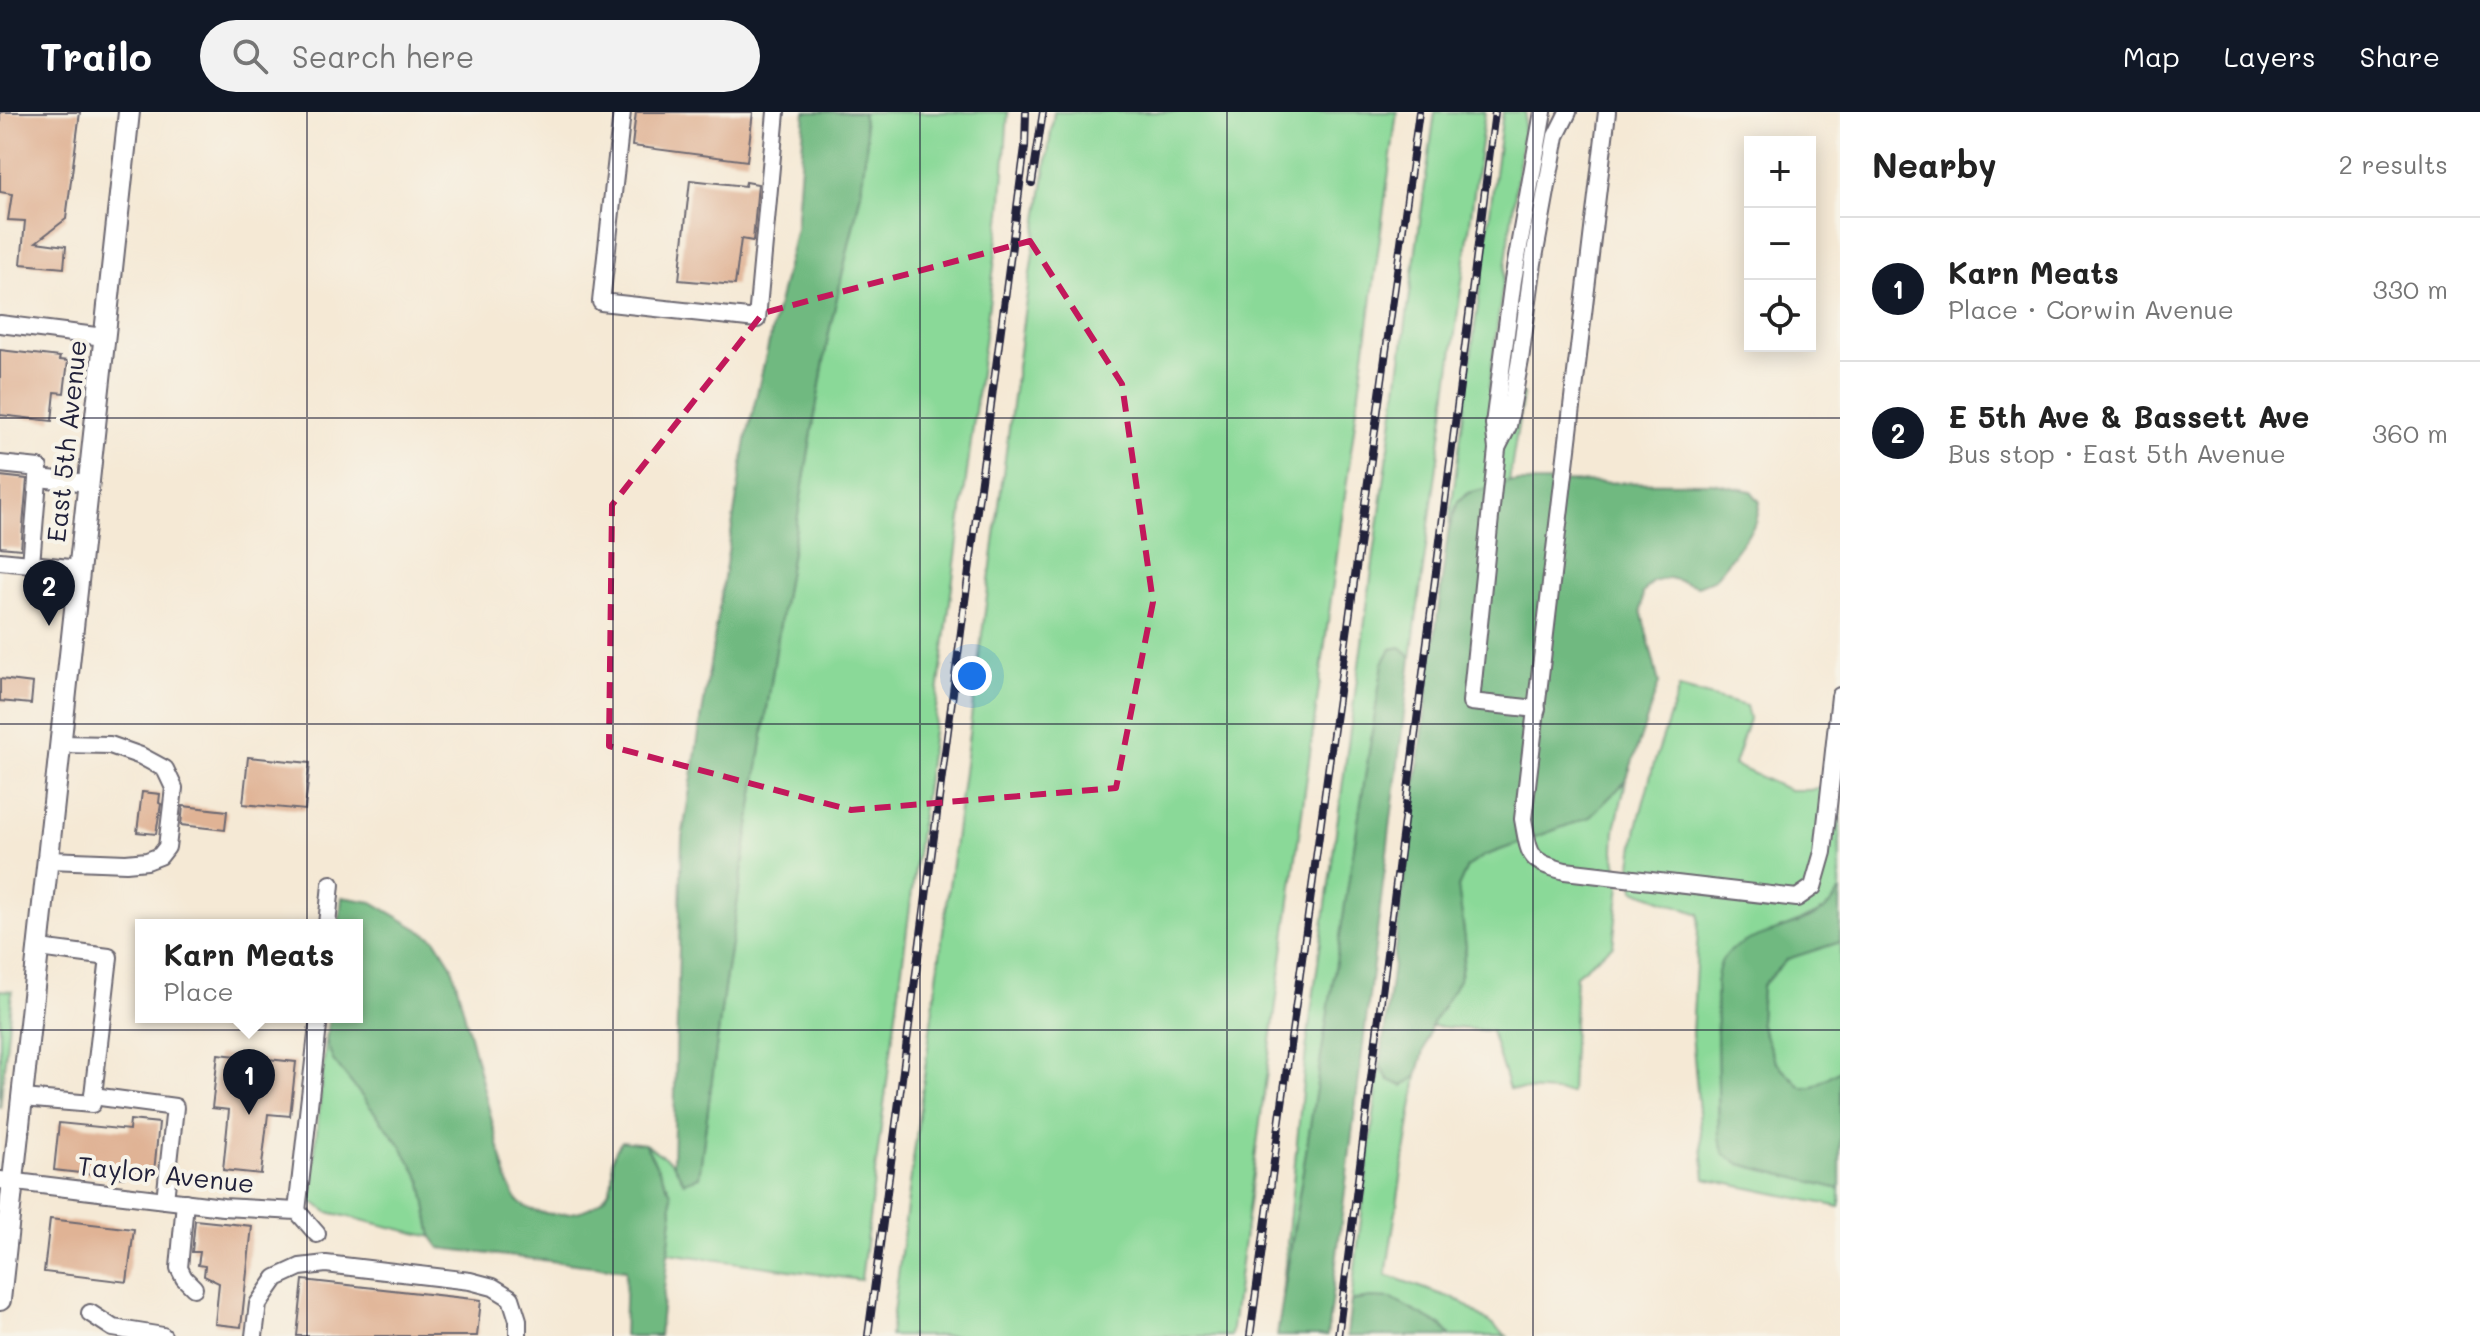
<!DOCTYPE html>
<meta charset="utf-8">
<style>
:root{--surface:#fff;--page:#f2f2f2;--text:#222;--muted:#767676;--line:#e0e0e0;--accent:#111827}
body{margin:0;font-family:Mali,sans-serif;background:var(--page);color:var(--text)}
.controls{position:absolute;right:24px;top:24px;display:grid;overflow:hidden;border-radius:0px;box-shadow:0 4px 20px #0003}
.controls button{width:72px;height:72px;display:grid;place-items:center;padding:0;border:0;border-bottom:2px solid var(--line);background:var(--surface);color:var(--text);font:40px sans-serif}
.you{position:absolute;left:972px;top:564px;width:28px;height:28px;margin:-20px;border:6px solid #fff;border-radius:50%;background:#1a73e8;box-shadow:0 0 0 12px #1a73e833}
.badge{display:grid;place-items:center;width:52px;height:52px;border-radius:50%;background:var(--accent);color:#fff;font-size:26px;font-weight:700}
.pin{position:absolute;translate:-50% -66px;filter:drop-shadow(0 2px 4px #0008)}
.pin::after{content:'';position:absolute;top:42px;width:28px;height:24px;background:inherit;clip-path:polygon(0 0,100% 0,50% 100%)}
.popup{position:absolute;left:135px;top:807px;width:228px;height:104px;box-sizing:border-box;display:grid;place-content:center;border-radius:0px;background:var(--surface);filter:drop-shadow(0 2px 6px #0005);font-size:26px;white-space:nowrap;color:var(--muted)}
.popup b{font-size:30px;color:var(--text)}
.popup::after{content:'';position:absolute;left:50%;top:100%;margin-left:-16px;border:16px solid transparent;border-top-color:var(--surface)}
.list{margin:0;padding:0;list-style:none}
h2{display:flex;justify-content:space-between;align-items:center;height:104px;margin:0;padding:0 32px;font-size:34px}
h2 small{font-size:26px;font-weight:400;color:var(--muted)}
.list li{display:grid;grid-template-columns:52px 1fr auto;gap:24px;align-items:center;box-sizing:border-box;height:144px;padding:0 32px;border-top:2px solid var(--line)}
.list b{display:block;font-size:30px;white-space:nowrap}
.list p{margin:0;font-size:26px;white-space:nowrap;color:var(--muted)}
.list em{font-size:26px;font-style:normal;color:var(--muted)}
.icon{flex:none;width:44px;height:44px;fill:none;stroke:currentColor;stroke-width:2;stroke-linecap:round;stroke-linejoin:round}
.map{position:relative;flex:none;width:1840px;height:1224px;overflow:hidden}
header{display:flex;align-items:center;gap:48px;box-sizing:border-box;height:112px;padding:0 40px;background:var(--accent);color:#fff}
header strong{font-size:38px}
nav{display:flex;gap:44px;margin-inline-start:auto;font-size:28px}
.search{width:560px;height:72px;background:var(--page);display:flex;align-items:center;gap:20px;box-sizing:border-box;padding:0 28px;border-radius:44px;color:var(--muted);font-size:30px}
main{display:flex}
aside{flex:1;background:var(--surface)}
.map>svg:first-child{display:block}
</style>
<header>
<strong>Trailo</strong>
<div class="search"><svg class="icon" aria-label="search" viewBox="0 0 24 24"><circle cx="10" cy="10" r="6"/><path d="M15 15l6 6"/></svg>Search here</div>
<nav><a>Map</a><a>Layers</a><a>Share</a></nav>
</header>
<main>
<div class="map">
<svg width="1840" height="1224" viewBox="0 0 1840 1224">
<rect width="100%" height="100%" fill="#f7f3e8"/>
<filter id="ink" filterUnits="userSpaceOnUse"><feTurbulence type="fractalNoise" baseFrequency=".0125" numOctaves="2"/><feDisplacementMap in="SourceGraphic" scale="16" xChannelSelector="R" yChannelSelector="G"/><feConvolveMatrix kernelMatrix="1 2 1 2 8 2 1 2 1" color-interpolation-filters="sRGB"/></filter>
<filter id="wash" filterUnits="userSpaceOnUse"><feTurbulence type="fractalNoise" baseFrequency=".006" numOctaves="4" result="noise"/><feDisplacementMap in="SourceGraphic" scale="32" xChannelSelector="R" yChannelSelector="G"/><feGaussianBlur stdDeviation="1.8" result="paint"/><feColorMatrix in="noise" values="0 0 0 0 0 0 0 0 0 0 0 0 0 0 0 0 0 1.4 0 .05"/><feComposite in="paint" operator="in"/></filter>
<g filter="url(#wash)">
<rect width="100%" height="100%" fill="#f5e9d5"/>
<g fill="#8ad998" stroke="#567e6a" stroke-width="2">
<polygon points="862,0 1008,0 1001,101 861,1168 668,1141 672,1104 671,1081 645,1032 673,1051 684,1070 699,1065 724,877 782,499 828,225 861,80 867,27"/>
<polygon points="1054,0 1397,0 1231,1224 890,1224 1024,202"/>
<polygon points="1435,0 1485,0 1411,546 1401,535 1391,537 1383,551 1326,922 1282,1183 1306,938"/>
<polygon points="1503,0 1526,0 1489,276 1523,282 1509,370 1469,381 1458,389 1448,421"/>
<polygon points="1679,576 1746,594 1749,607 1734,653 1789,678 1810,678 1839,670 1840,778 1835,789 1825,798 1808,806 1746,830 1716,871 1719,1026 1724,1042 1740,1052 1840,1077 1840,1095 1705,1067 1692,922 1699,802 1634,778 1631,752 1637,715 1653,655"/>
<polygon points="1626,669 1615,717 1614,739 1620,773 1613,833 1576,863 1571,981 1509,977 1491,919 1431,914 1459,868 1466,835 1458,775 1467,755 1484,744 1590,705"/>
<polygon points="1840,830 1840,958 1812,975 1801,975 1775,949 1760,910 1762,874 1787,847"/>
<polygon points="0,878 12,879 0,996"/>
<polygon points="326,928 333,948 400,1032 422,1070 432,1125 328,1100 310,1088"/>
<polygon points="1380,954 1389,968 1403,973 1417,964 1386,1163 1460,1189 1507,1224 1451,1224 1442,1214 1351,1189"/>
</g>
<g fill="#6fb980" stroke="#486e5e" stroke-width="2">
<polygon points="805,0 862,0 867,27 861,80 828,225 782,499 724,877 699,1065 684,1070 673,1051 682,727 746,328 796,116"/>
<polygon points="1509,370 1712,371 1751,379 1760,390 1756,411 1715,467 1698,474 1669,466 1652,470 1643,481 1641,498 1659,571 1626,669 1590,705 1484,744 1467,755 1458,775 1466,835 1459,868 1431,914 1417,964 1403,974 1389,968 1380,954 1448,421 1458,389 1469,381"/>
<polygon points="1401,535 1411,546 1327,1224 1277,1224 1383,551 1391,537"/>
<path d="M1840,778V830L1787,847L1762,874L1760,910L1775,949L1801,975H1812L1840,958V1077L1740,1052L1724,1042L1719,1026L1716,871C1718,863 1718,853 1723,847C1748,813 1822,821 1840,778Z"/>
<path d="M342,785L372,790L435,827L452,854L508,1071C512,1078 515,1088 521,1092C544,1109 598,1105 610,1076C617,1057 605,1051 622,1029L645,1032L671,1081L672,1104L659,1224H624L626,1158L440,1136L432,1125L422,1070L400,1032L333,948L326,928L329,905H357V813H339Z"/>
<polygon points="1371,1186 1392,1187 1442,1214 1451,1224 1347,1224 1351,1189"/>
</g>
<g id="blocks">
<g fill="#e0b395">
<polygon points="0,0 80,0 66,107 36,130 66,134 64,156 21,152 25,109 8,108 12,82 0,80"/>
<polygon points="636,0 753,0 747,49 632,34"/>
<polygon points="690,68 745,74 746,70 758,72 753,129 741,127 735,173 679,168"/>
<polygon points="0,238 60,245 59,248 68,249 64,281 55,280 52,309 0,303"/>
<polygon points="0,364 27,367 21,437 0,435"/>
<polygon points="0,567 33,571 31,592 0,589"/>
<polygon points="248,645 310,651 305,698 243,692"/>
<polygon points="142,680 160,682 159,691 161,692 156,722 137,720"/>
<polygon points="183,694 227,699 225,718 181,713"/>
<polygon points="218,942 296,950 290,1004 268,1002 261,1062 223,1058 229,998 212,996"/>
<polygon points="130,1008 159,1011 154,1060 125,1057 124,1066 54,1058 59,1011 129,1018"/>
<polygon points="50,1107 134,1117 127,1170 44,1160"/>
<polygon points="195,1108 252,1114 241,1215 215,1212 219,1171 204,1164 205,1154 198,1153 200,1140 192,1140"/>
<polygon points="303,1168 481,1188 477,1224 297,1224"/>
</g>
</g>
</g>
<g filter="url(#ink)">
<use href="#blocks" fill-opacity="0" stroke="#6c6871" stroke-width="2"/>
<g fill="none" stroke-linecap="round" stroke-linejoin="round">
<defs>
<g id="minor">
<polyline points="622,0 601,190 757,207 776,0"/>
<path d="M1607,0L1523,707C1530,744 1527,749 1565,759L1797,786L1813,775L1823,740L1840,584"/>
<polyline points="0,212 104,225"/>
<polyline points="1497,336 1508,314 1520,248 1533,151 1556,24 1568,0"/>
<polyline points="0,352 39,356 31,452"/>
<polyline points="38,366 89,371"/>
<polyline points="0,449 80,457"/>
<polyline points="1537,597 1471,590 1497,337 1494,312 1513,168 1543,0"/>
<polyline points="49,748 126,751 147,749 160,744 167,735 174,676 165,657 141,644 110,633 61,632"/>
<polyline points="327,813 331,772"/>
<polyline points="93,984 175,995 165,1088"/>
<polyline points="23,986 92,992 109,845 39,836"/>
<polyline points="0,1068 223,1095 297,1099 317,1122"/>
<polyline points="185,1090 179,1156 184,1166 194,1176"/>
<polyline points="297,1099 319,905"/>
<polyline points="90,1201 113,1216 163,1224"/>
<polyline points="254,1224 258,1192 276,1166 300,1155 326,1152 470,1169 493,1175 511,1186 518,1208 518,1224"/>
</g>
<polyline id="major" points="0,1188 129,0"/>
</defs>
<use href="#minor" stroke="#6c6871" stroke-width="20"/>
<use href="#major" stroke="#6c6871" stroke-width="24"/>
<use href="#minor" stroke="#fff" stroke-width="16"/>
<use href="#major" stroke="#fff" stroke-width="20"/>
<defs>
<g id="rail">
<polyline points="1032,71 1043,0"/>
<polyline points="868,1224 1025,35 1026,0"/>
<polyline points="1250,1224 1419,0"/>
<polyline points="1338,1224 1495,0"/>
</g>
</defs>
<use href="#rail" stroke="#22223b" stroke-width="8"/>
<use href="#rail" stroke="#f7f3e8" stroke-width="5" stroke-dasharray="15" stroke-linecap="butt"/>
</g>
</g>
<path fill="none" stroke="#c2185b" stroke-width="6" stroke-dasharray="16 10" stroke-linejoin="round" d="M1030,129L1122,272L1153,490L1116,676L851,698L609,634L612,393L763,201Z"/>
<path fill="none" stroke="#22223b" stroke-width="2" stroke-opacity="0.55" d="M307,0V1224M613,0V1224M920,0V1224M1227,0V1224M1533,0V1224M0,306H1840M0,612H1840M0,918H1840"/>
<g text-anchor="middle" stroke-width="8" stroke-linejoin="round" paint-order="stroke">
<g font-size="26" fill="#22223b" stroke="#f7f3e8">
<text transform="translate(67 329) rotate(-84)" y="9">East 5th Avenue</text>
<text transform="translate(166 1063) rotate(6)" y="9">Taylor Avenue</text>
</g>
</g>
</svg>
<div class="controls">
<button>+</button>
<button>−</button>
<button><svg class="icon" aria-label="locate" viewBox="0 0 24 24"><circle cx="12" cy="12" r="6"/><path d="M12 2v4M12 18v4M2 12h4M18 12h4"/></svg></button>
</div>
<div class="you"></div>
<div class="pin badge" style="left:249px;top:1003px">1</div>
<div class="popup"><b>Karn Meats</b>Place</div>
<div class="pin badge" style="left:49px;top:514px">2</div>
</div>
<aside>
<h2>Nearby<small>2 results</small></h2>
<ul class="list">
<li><span class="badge">1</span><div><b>Karn Meats</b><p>Place · Corwin Avenue</p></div><em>330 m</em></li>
<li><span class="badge">2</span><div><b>E 5th Ave &amp; Bassett Ave</b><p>Bus stop · East 5th Avenue</p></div><em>360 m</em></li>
</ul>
</aside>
</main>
